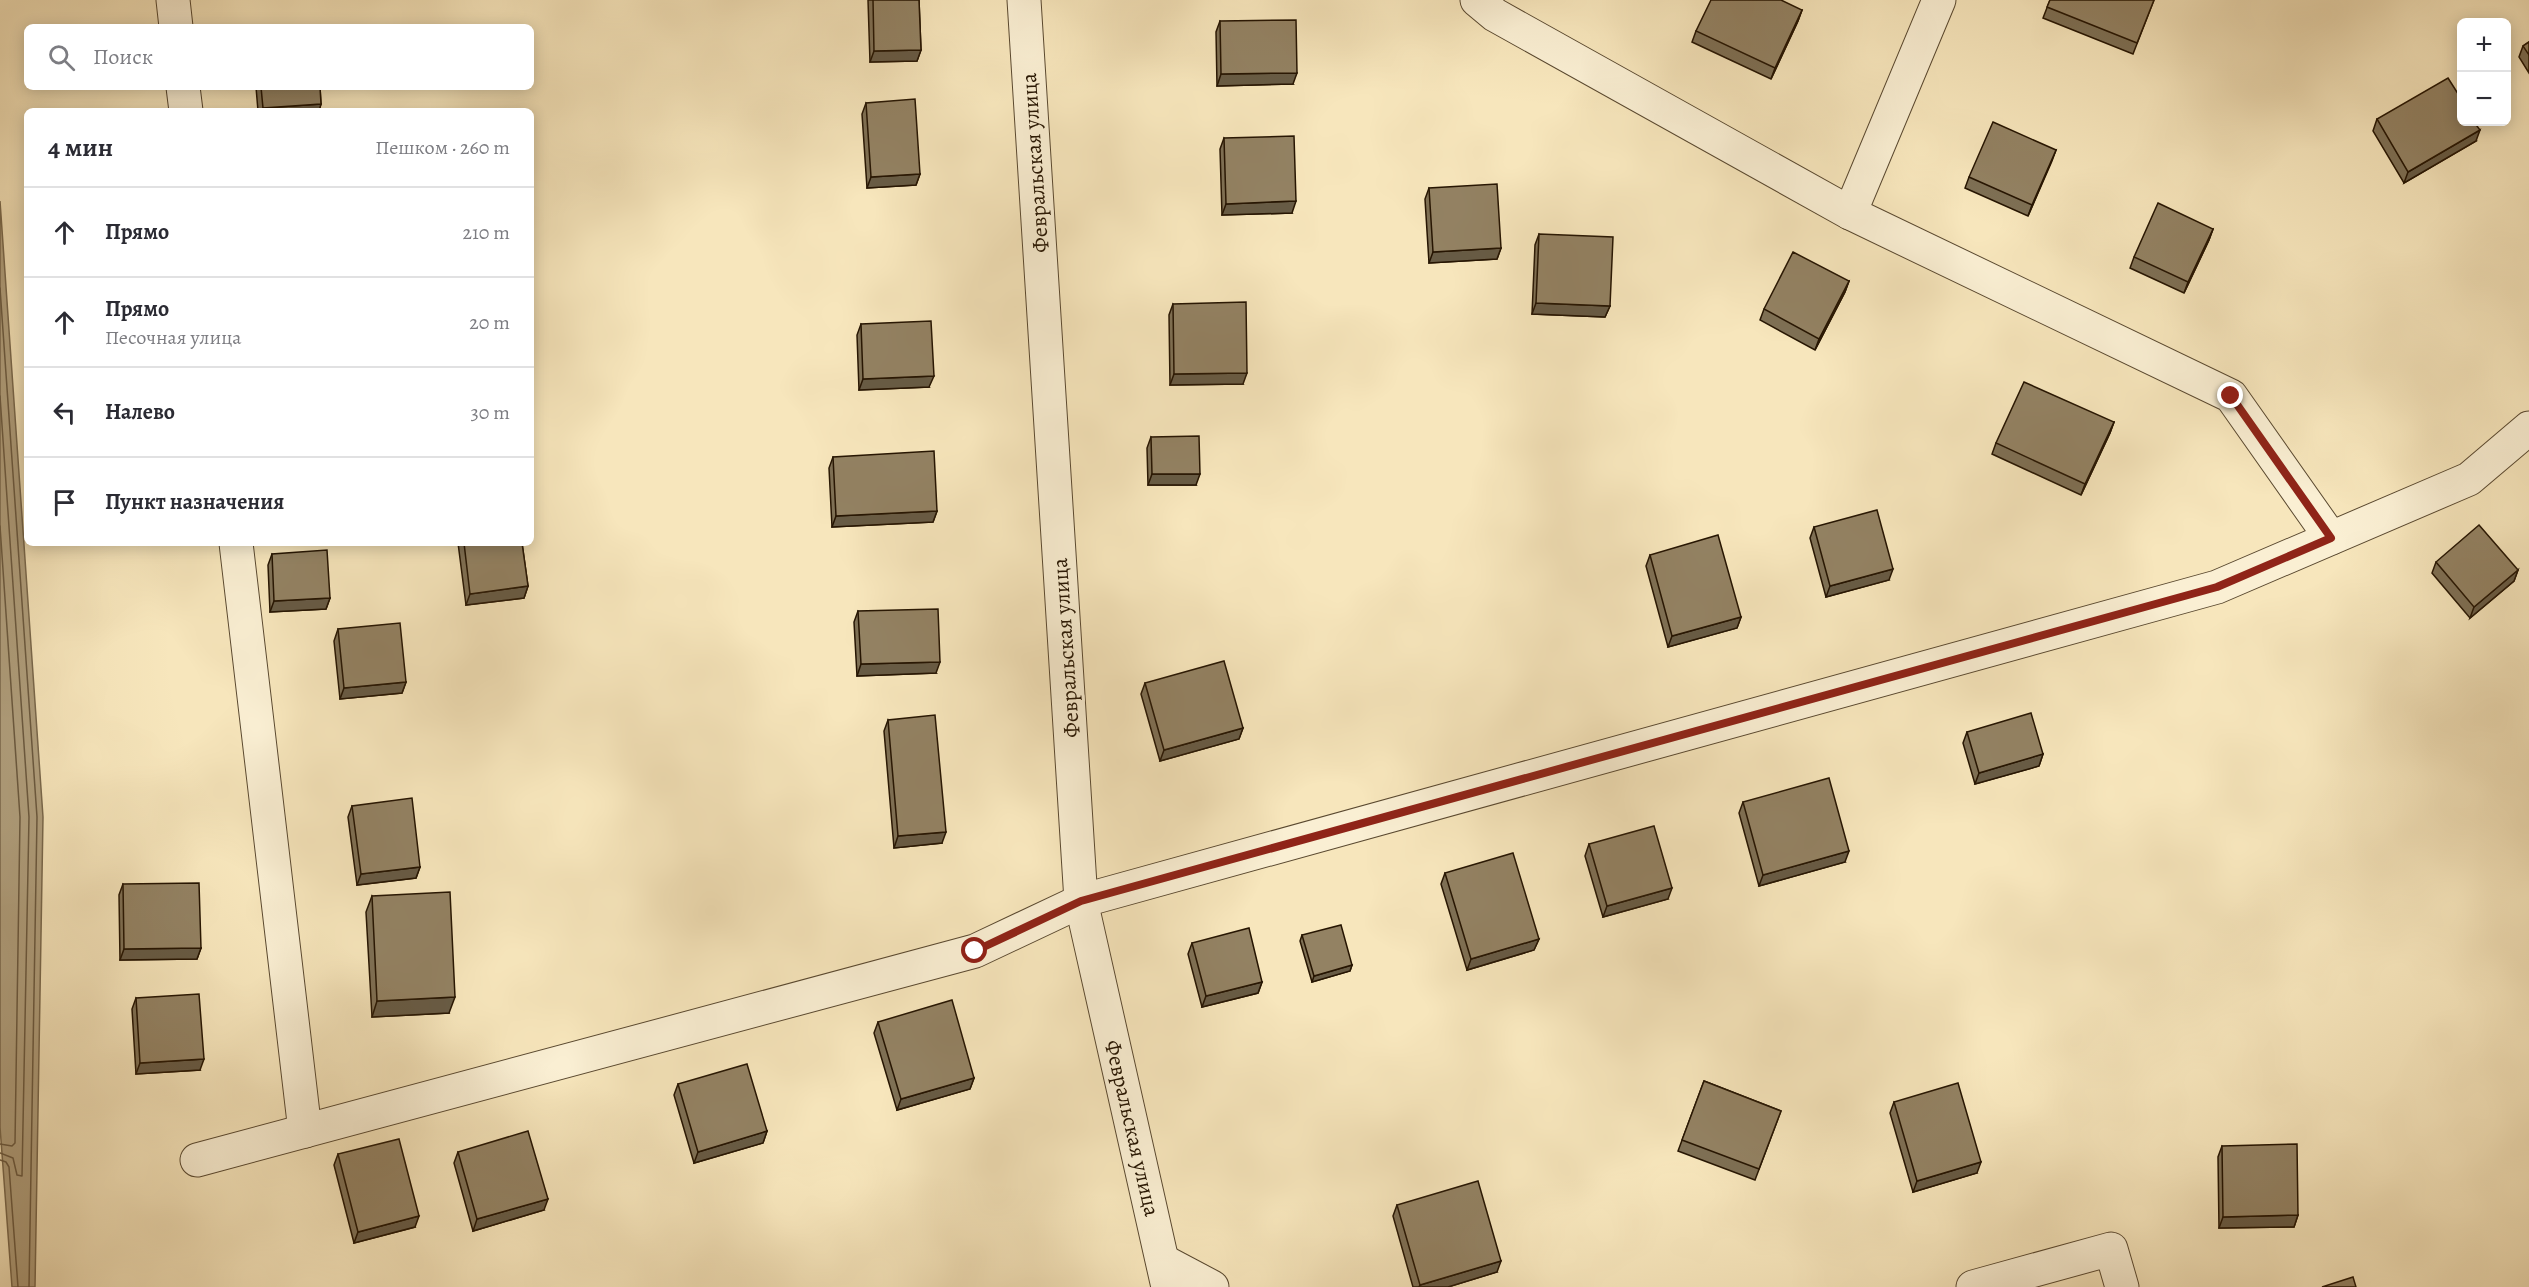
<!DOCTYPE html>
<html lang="ru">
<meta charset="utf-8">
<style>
:root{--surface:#fff;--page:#f7f7f7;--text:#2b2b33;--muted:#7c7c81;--line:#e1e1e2}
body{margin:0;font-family:Alegreya,serif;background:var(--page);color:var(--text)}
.controls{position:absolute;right:18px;top:18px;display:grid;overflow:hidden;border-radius:9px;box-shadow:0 3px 15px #0003}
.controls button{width:54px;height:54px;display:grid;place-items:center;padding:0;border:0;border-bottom:2px solid var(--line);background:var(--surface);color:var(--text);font:30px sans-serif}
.stop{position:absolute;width:18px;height:18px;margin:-14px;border:4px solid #8f2418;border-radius:50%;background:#fff}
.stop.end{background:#8f2418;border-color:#fff;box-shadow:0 2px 6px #0008}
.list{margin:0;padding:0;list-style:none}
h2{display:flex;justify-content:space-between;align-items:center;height:78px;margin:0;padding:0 24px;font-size:26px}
h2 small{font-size:20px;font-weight:400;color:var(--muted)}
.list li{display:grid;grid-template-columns:39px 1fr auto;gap:18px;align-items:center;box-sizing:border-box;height:90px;padding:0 24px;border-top:2px solid var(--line)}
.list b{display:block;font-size:22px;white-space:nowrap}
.list p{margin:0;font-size:20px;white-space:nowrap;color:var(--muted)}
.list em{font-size:20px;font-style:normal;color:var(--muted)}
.icon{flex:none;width:33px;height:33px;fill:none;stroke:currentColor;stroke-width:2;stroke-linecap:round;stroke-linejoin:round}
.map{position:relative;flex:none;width:2529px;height:1287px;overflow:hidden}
.search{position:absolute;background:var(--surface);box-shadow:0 3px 15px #0003;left:24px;top:24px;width:510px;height:66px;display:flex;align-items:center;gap:15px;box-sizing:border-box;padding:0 21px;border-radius:9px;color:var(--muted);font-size:22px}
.panel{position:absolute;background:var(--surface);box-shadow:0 3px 15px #0003;left:24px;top:108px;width:510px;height:438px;border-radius:9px}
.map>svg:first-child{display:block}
</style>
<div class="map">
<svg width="2529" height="1287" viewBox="0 0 2529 1287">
<rect width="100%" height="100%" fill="#f7e6bc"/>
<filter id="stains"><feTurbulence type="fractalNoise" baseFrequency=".00333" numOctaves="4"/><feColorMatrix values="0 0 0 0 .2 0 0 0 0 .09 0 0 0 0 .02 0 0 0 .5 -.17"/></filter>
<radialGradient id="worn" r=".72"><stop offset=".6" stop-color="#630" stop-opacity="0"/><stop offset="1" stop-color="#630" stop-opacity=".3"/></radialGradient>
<polygon fill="#b09f7d" stroke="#79684c" stroke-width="1.5" points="0,201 43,817 35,1287 12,1287 0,1127"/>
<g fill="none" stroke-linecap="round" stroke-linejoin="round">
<g stroke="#6b5a40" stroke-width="1.5">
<polyline points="0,288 37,817 29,1287"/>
<polyline points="0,396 29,817 22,1176 17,1175 13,1158 0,1153"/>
<polyline points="0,526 20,817 15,1143 12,1146 0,1144"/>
<polyline points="0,1160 6,1162 9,1167 18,1287"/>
</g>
<defs>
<g id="minor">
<polyline points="173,0 176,27"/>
<polyline points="1024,0 1081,901 1168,1287"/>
<polyline points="1477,0 1495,15 1850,213 2231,396 2331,538"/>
<polyline points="183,87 186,111"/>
<polyline points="1850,213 1939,0"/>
<polyline points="236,543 305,1131"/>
<polyline points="197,1160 975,951 1081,901 2217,587 2469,479 2529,428"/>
<polyline points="1163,1261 1212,1287"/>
<polyline points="1973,1287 2111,1249 2122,1287"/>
</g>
</defs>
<use href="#minor" stroke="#5a4930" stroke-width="35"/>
<use href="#minor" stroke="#faefd3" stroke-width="33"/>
</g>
<g fill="#7e7055" stroke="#261502" stroke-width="1.5">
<polygon points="868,0 919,0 921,50 917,61 870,62"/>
<polygon points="2050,0 2154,0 2133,54 2043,18"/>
<polygon points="1802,10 1798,21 1771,79 1692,42 1696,31"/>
<polygon points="1220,21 1293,84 1217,86 1216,32"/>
<polygon points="2529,42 2529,73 2519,57 2523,46"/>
<polygon points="256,87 320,87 321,104 319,111 258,111"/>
<polygon points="866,103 920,174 916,185 867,188 862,114"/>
<polygon points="2377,119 2476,141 2404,183 2373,131"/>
<polygon points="1224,138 1292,213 1222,215 1220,149"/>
<polygon points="2056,150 2028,216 1965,188 1969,177"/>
<polygon points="1429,188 1501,248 1497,259 1429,263 1425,199"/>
<polygon points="2213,229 2209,240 2184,293 2130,268 2134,257"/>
<polygon points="1539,234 1610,306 1605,317 1532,314 1535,245"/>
<polygon points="1849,281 1845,292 1815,350 1760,320 1764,309"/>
<polygon points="1173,304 1243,384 1170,385 1169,315"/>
<polygon points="861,324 929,387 859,390 857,335"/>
<polygon points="2114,422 2110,433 2081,495 1992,454 1996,443"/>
<polygon points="1151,437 1196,485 1148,485 1147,448"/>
<polygon points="833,457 937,511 933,522 832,527 829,468"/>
<polygon points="1814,527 1889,580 1826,597 1810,538"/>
<polygon points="458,543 522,543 528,586 524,598 466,605"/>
<polygon points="272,554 330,598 326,609 270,612 268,565"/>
<polygon points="1650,555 1741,617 1737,628 1668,647 1646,566"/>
<polygon points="2436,562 2518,570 2514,581 2470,618 2432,573"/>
<polygon points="858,611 936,673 857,676 854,622"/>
<polygon points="338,629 406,682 402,693 340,699 334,641"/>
<polygon points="1145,683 1243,728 1239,739 1160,761 1141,694"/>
<polygon points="888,720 942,843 894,848 884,731"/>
<polygon points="1967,732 2043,754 2039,766 1975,784 1963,743"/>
<polygon points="1743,802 1845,862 1759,886 1739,813"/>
<polygon points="352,806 420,867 416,878 357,885 348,817"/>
<polygon points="1589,844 1668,899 1603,917 1585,856"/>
<polygon points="1445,873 1539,939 1534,950 1467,970 1441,884"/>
<polygon points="123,884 201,948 197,959 120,960 119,895"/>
<polygon points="372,896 449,1013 372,1017 366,912"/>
<polygon points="1302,935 1352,965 1350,971 1312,982 1300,941"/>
<polygon points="1192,943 1262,982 1258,993 1202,1007 1188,954"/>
<polygon points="136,998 200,1070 136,1074 132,1009"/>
<polygon points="878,1022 974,1078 970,1089 897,1110 874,1033"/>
<polygon points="1704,1081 1781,1111 1755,1180 1678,1151"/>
<polygon points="678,1084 767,1131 763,1143 694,1163 674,1095"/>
<polygon points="1894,1102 1977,1173 1913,1192 1890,1113"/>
<polygon points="2222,1146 2298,1215 2294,1227 2219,1228 2218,1157"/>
<polygon points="458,1152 544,1210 473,1231 454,1163"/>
<polygon points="338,1154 415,1227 354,1243 334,1165"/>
<polygon points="1397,1205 1497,1272 1448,1287 1413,1287 1393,1216"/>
</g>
<g fill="#675b45" stroke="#261502" stroke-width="1.5">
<polygon points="1802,10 1798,21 1771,79 1775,68"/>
<polygon points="921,50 917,61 870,62 874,51"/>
<polygon points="1297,73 1293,84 1217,86 1221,74"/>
<polygon points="321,104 319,111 262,111 263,108"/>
<polygon points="2480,130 2476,141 2404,183 2408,172"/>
<polygon points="2056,150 2052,161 2028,216 2032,205"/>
<polygon points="920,174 916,185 867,188 871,177"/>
<polygon points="1296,201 1292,213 1222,215 1226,204"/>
<polygon points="2213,229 2209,240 2184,293 2188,282"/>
<polygon points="1501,248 1497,259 1429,263 1433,252"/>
<polygon points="1849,281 1845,292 1815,350 1819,339"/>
<polygon points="1536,303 1610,306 1605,317 1532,314"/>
<polygon points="1247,373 1243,384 1170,385 1174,374"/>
<polygon points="934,376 929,387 859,390 863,379"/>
<polygon points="2114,422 2110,433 2081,495 2085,484"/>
<polygon points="1152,474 1200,474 1196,485 1148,485"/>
<polygon points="937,511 933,522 832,527 836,516"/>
<polygon points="1893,569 1889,580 1826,597 1830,586"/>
<polygon points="2518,570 2514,581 2470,618 2474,607"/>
<polygon points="528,586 524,598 466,605 470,594"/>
<polygon points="330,598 326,609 270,612 274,601"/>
<polygon points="1741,617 1737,628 1668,647 1672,636"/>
<polygon points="940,662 936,673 857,676 861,664"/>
<polygon points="406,682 402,693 340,699 344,688"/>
<polygon points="1243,728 1239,739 1160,761 1164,750"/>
<polygon points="2043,754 2039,766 1975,784 1979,773"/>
<polygon points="946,832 942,843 894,848 898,836"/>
<polygon points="1849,851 1845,862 1759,886 1763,875"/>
<polygon points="420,867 416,878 357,885 361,874"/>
<polygon points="1672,888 1668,899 1603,917 1607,906"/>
<polygon points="1539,939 1534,950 1467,970 1471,959"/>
<polygon points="201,948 197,959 120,960 124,949"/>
<polygon points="1352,965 1350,971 1312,982 1314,976"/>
<polygon points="1262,982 1258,993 1202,1007 1206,996"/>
<polygon points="455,997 449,1013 372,1017 377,1001"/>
<polygon points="204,1059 200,1070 136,1074 140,1063"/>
<polygon points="974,1078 970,1089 897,1110 901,1099"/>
<polygon points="767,1131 763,1143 694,1163 698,1152"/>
<polygon points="1981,1162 1977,1173 1913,1192 1917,1181"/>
<polygon points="548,1199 544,1210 473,1231 477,1219"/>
<polygon points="2298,1215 2294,1227 2219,1228 2223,1217"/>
<polygon points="419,1216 415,1227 354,1243 358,1232"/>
<polygon points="1501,1261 1497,1272 1448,1287 1419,1287 1420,1285"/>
</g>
<g fill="#938263" stroke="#261502" stroke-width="1.5">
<polygon points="873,0 919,0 921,50 874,51"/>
<polygon points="1711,0 1781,0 1802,10 1775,68 1696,31"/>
<polygon points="2050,0 2154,0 2137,43 2047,7"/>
<polygon points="1296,20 1297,73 1221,74 1220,21"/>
<polygon points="2529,42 2529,55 2523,46"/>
<polygon points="2448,78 2462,100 2462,122 2474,122 2480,130 2408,172 2377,119"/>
<polygon points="261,87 320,87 321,104 263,108"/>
<polygon points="915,99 920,174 871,177 866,103"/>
<polygon points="1993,122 2056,150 2032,205 1969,177"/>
<polygon points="1294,136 1296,201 1226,204 1224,138"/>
<polygon points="1497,184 1501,248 1433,252 1429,188"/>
<polygon points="2158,203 2213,229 2188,282 2134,257"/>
<polygon points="1539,234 1613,237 1610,306 1536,303"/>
<polygon points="1793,252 1849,281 1819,339 1764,309"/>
<polygon points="1246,302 1247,373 1174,374 1173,304"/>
<polygon points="931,321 934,376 863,379 861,324"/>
<polygon points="2024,382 2114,422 2085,484 1996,443"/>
<polygon points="1199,436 1200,474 1152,474 1151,437"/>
<polygon points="934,451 937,511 836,516 833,457"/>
<polygon points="1877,510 1893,569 1830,586 1814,527"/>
<polygon points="2479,525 2518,570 2474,607 2436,562"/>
<polygon points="1718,535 1741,617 1672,636 1650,555"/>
<polygon points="464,543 522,543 528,586 470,594"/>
<polygon points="327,550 330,598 274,601 272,554"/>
<polygon points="938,609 940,662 861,664 858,611"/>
<polygon points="400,623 406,682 344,688 338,629"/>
<polygon points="1224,661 1243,728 1164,750 1145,683"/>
<polygon points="2031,713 2043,754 1979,773 1967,732"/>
<polygon points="935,715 946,832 898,836 888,720"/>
<polygon points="1829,778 1849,851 1763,875 1743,802"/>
<polygon points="412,798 420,867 361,874 352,806"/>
<polygon points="1654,826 1672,888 1607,906 1589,844"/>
<polygon points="1513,853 1539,939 1471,959 1445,873"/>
<polygon points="199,883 201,948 124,949 123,884"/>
<polygon points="450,892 455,997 377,1001 372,896"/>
<polygon points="1341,925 1352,965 1314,976 1302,935"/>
<polygon points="1249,928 1262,982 1206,996 1192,943"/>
<polygon points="199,994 204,1059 140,1063 136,998"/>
<polygon points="952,1000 974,1078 901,1099 878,1022"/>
<polygon points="747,1064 767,1131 698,1152 678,1084"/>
<polygon points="1704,1081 1781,1111 1759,1169 1682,1140"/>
<polygon points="1958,1083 1981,1162 1917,1181 1894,1102"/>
<polygon points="528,1131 548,1199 477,1219 458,1152"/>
<polygon points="399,1139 419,1216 358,1232 338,1154"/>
<polygon points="2297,1144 2298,1215 2223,1217 2222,1146"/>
<polygon points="1478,1181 1501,1261 1420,1285 1397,1205"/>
<polygon points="2353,1277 2356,1287 2322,1287"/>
</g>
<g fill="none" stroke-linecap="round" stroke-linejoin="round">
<polyline stroke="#8f2418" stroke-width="8" points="975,951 1081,901 2217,587 2331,538 2231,396"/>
</g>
<g text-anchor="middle" stroke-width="6" stroke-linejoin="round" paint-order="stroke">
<g font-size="22" fill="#261502" stroke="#faefd3">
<text transform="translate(1034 163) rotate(-94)" y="8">Февральская улица</text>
<text transform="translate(1065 648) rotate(-94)" y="8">Февральская улица</text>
<text transform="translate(1133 1128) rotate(77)" y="8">Февральская улица</text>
</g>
</g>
<rect width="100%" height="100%" filter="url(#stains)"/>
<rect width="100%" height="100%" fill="url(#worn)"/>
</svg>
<div class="controls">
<button>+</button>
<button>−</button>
</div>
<div class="stop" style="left:975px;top:951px"></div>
<div class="stop end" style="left:2231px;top:396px"></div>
<div class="search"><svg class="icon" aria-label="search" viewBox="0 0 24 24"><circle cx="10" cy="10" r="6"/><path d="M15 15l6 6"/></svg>Поиск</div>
<section class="panel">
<h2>4 мин<small>Пешком · 260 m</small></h2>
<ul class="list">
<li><svg class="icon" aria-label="ahead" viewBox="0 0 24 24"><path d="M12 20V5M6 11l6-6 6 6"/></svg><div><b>Прямо</b></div><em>210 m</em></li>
<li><svg class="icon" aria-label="ahead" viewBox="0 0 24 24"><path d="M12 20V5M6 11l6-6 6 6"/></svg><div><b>Прямо</b><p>Песочная улица</p></div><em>20 m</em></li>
<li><svg class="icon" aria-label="left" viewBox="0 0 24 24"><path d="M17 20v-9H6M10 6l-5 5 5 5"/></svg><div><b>Налево</b></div><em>30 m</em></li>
<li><svg class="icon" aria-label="arrive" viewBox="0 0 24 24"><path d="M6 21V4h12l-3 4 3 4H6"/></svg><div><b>Пункт назначения</b></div></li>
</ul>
</section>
</div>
